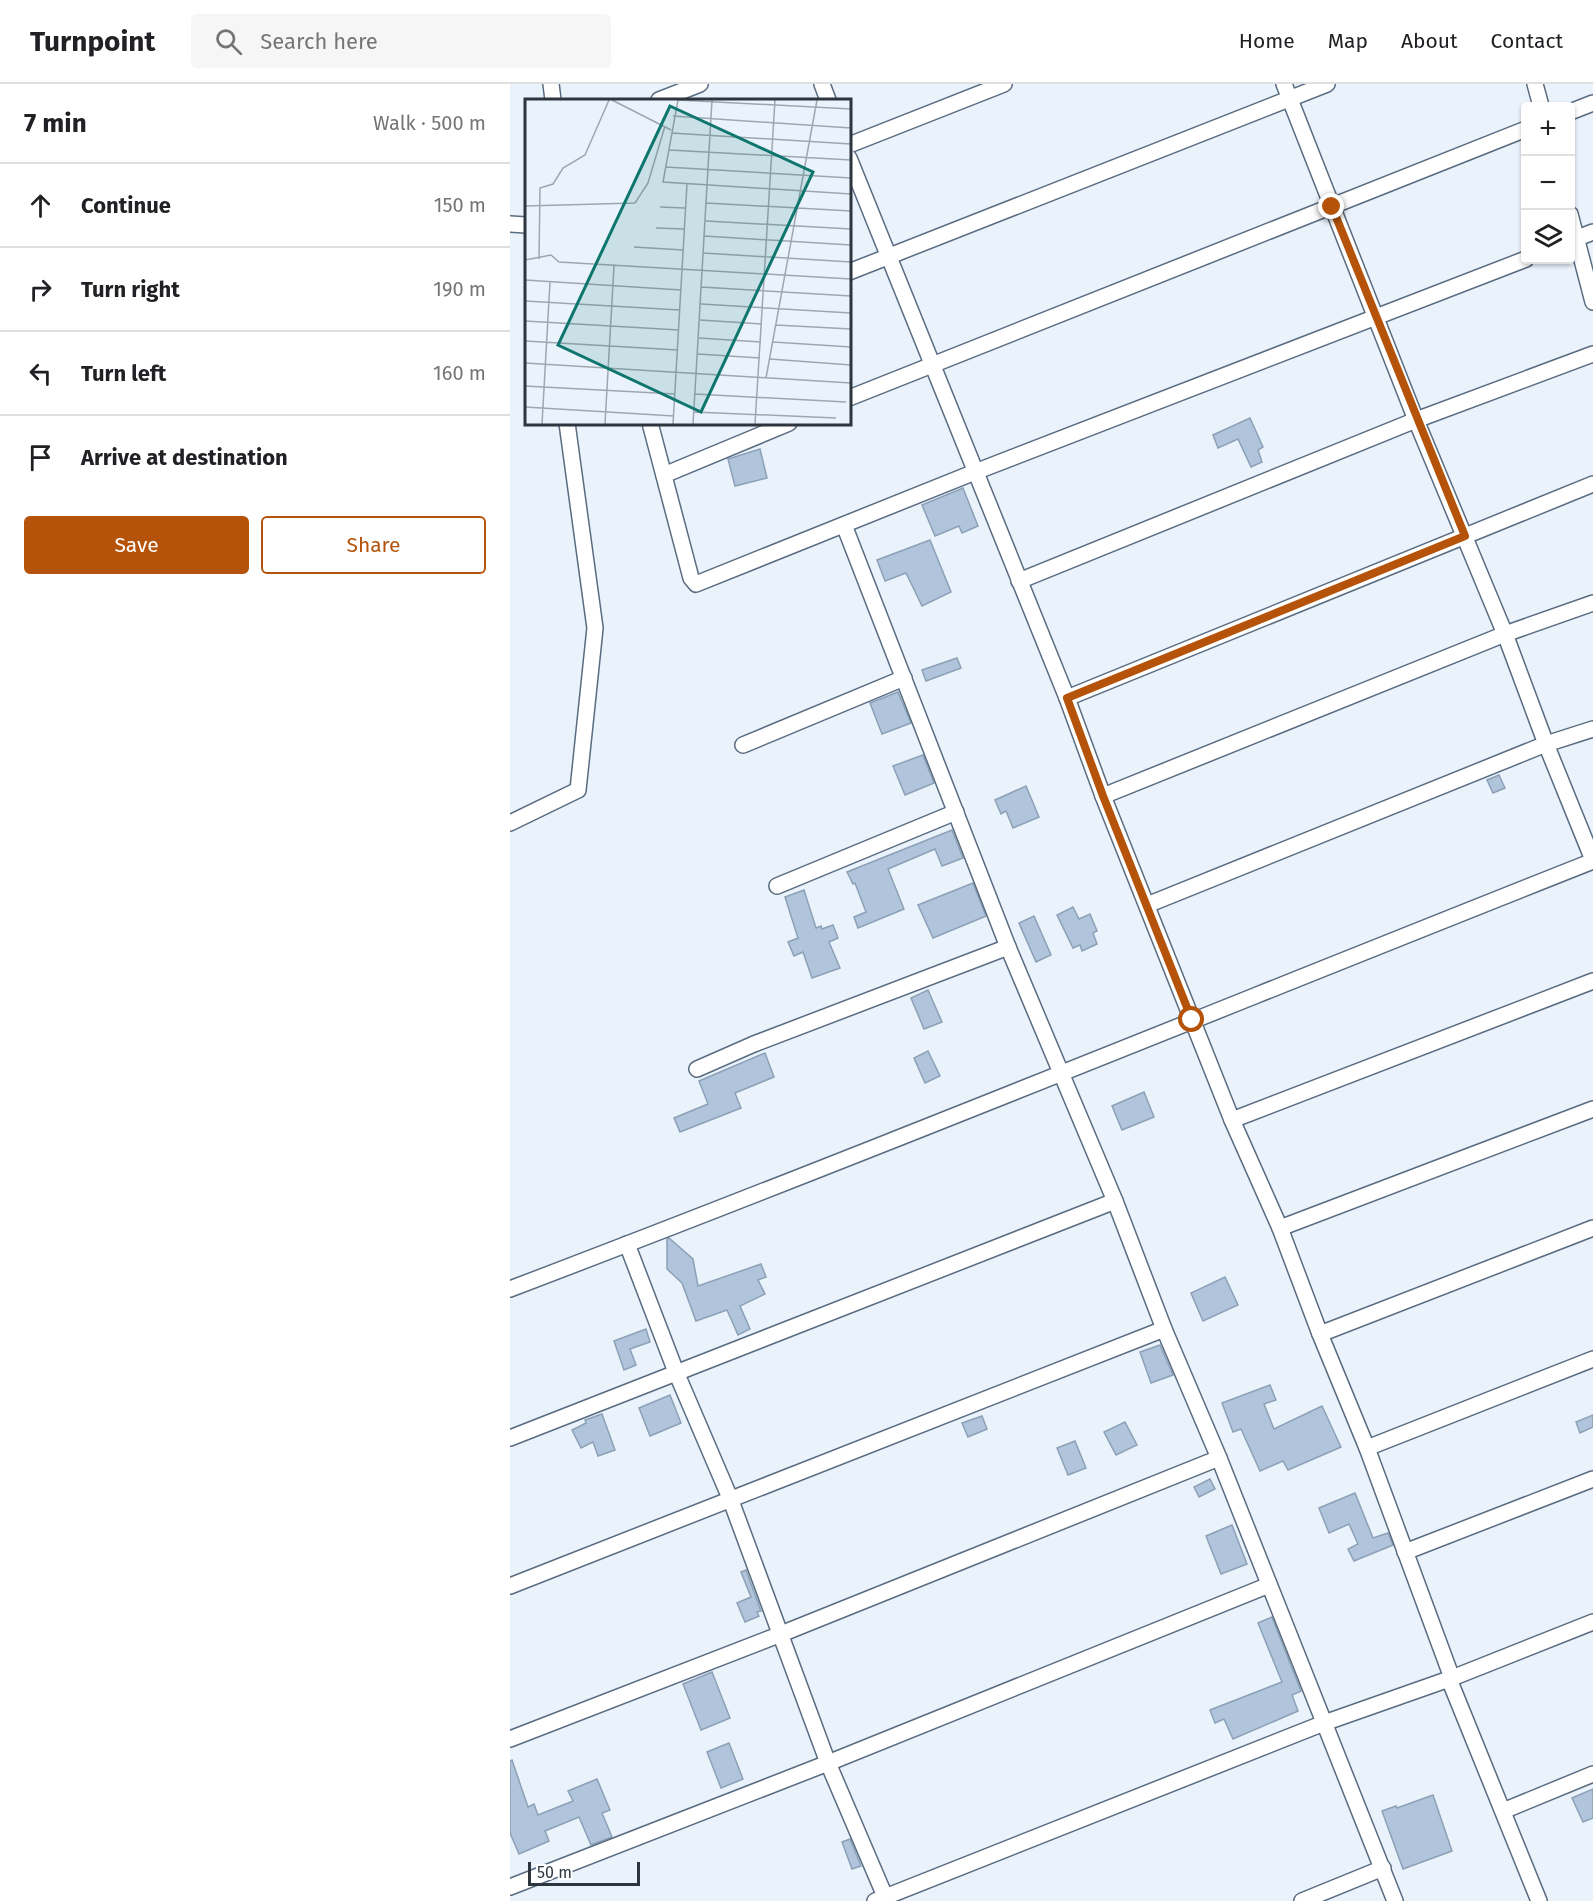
<!DOCTYPE html>
<meta charset="utf-8">
<style>
:root{--surface:#fff;--page:#f6f6f6;--text:#202124;--muted:#757577;--line:#e0e0e0;--accent:#b45309}
body{margin:0;font-family:"Fira Sans",sans-serif;background:var(--page);color:var(--text)}
.controls{position:absolute;right:18px;top:18px;display:grid;overflow:hidden;border-radius:6px;box-shadow:0 2px 4px #0004}
.controls button{width:54px;height:54px;display:grid;place-items:center;padding:0;border:0;border-bottom:2px solid var(--line);background:var(--surface);color:var(--text);font:30px sans-serif}
.scale{position:absolute;left:18px;bottom:15px;width:112px;box-sizing:border-box;padding-left:6px;border:3px solid #2d353e;border-top:0;font-size:16px;line-height:21px;white-space:nowrap;color:#2d353e;-webkit-text-stroke:4px #fefefe;paint-order:stroke}
.stop{position:absolute;width:18px;height:18px;margin:-14px;border:4px solid #b45309;border-radius:50%;background:#fff}
.stop.end{background:#b45309;border-color:#fff;box-shadow:0 2px 6px #0008}
.list{margin:0;padding:0;list-style:none}
h2{display:flex;justify-content:space-between;align-items:center;height:78px;margin:0;padding:0 24px;font-size:26px}
h2 small{font-size:20px;font-weight:400;color:var(--muted)}
.list li{display:grid;grid-template-columns:39px 1fr auto;gap:18px;align-items:center;box-sizing:border-box;height:84px;padding:0 24px;border-top:2px solid var(--line)}
.list b{display:block;font-size:22px;white-space:nowrap}
.list em{font-size:20px;font-style:normal;color:var(--muted)}
.actions{display:flex;gap:12px;padding:18px 24px}
.actions a{flex:1;padding:14px 0;border:2px solid var(--accent);border-radius:6px;text-align:center;font-size:21px;color:var(--accent)}
.actions .main{background:var(--accent);color:#fff}
.icon{flex:none;width:33px;height:33px;fill:none;stroke:currentColor;stroke-width:2;stroke-linecap:round;stroke-linejoin:round}
.map{position:relative;flex:none;width:1083px;height:1817px;overflow:hidden}
header{display:flex;align-items:center;gap:36px;box-sizing:border-box;height:84px;padding:0 30px;background:var(--surface);border-bottom:2px solid var(--line)}
header strong{font-size:28px}
nav{display:flex;gap:33px;margin-inline-start:auto;font-size:21px}
.search{width:420px;height:54px;background:var(--page);display:flex;align-items:center;gap:15px;box-sizing:border-box;padding:0 21px;border-radius:6px;color:var(--muted);font-size:22px}
main{display:flex}
aside{flex:1;background:var(--surface)}
.map>svg:first-child{display:block}
</style>
<header>
<strong>Turnpoint</strong>
<div class="search"><svg class="icon" aria-label="search" viewBox="0 0 24 24"><circle cx="10" cy="10" r="6"/><path d="M15 15l6 6"/></svg>Search here</div>
<nav><a>Home</a><a>Map</a><a>About</a><a>Contact</a></nav>
</header>
<main>
<aside>
<h2>7 min<small>Walk · 500 m</small></h2>
<ul class="list">
<li><svg class="icon" aria-label="ahead" viewBox="0 0 24 24"><path d="M12 20V5M6 11l6-6 6 6"/></svg><div><b>Continue</b></div><em>150 m</em></li>
<li><svg class="icon" aria-label="right" viewBox="0 0 24 24"><path d="M7 20v-9h11M14 6l5 5-5 5"/></svg><div><b>Turn right</b></div><em>190 m</em></li>
<li><svg class="icon" aria-label="left" viewBox="0 0 24 24"><path d="M17 20v-9H6M10 6l-5 5 5 5"/></svg><div><b>Turn left</b></div><em>160 m</em></li>
<li><svg class="icon" aria-label="arrive" viewBox="0 0 24 24"><path d="M6 21V4h12l-3 4 3 4H6"/></svg><div><b>Arrive at destination</b></div></li>
</ul>
<div class="actions"><a class="main">Save</a><a>Share</a></div>
</aside>
<div class="map">
<svg width="1083" height="1817" viewBox="0 0 1083 1817">
<rect width="100%" height="100%" fill="#eaf2fc"/>
<g fill="#b0c5db" stroke="#8ca1b6" stroke-width="1.5">
<polygon points="740,334 753,363 748,366 752,378 741,383 728,355 708,364 703,351"/>
<polygon points="250,365 257,394 225,402 218,375"/>
<polygon points="453,404 468,442 452,449 449,442 425,452 412,421"/>
<polygon points="420,456 441,508 412,522 396,489 375,497 367,476"/>
<polygon points="447,574 451,584 416,597 412,586"/>
<polygon points="388,608 401,639 372,650 360,619"/>
<polygon points="413,671 424,699 395,711 383,682"/>
<polygon points="989,691 995,704 983,709 977,696"/>
<polygon points="516,702 529,733 503,744 496,727 491,730 485,716"/>
<polygon points="442,746 453,774 432,782 425,765 378,785 394,825 348,844 344,833 356,828 345,799 343,800 337,788"/>
<polygon points="463,799 476,832 423,854 408,821"/>
<polygon points="294,806 306,844 311,842 312,845 323,841 328,854 319,858 330,884 302,894 293,868 284,872 278,858 288,854 275,813"/>
<polygon points="563,823 569,835 580,830 587,847 583,849 587,860 572,867 570,861 563,864 547,831"/>
<polygon points="524,832 541,871 526,878 509,839"/>
<polygon points="418,906 432,938 414,945 401,914"/>
<polygon points="418,967 430,992 415,999 404,974"/>
<polygon points="255,969 264,993 225,1009 231,1024 170,1048 164,1034 198,1020 189,997"/>
<polygon points="634,1008 644,1033 612,1046 602,1022"/>
<polygon points="159,1154 183,1175 188,1202 251,1180 256,1193 248,1196 255,1210 230,1222 240,1245 228,1251 217,1226 186,1237 172,1199 157,1185 157,1155"/>
<polygon points="715,1193 728,1221 693,1237 681,1209"/>
<polygon points="136,1245 140,1258 120,1265 126,1281 114,1286 104,1257"/>
<polygon points="650,1261 663,1291 641,1299 630,1268"/>
<polygon points="760,1301 766,1316 754,1320 764,1345 812,1322 831,1363 778,1386 773,1377 750,1387 731,1345 723,1348 712,1319"/>
<polygon points="160,1311 171,1339 140,1352 129,1324"/>
<polygon points="92,1330 105,1366 88,1372 83,1358 71,1364 62,1346 76,1339 75,1336"/>
<polygon points="1083,1331 1083,1343 1070,1349 1066,1338"/>
<polygon points="472,1332 477,1345 458,1353 452,1339"/>
<polygon points="615,1338 627,1361 606,1371 594,1348"/>
<polygon points="565,1357 576,1384 558,1391 547,1364"/>
<polygon points="700,1395 705,1405 689,1413 684,1403"/>
<polygon points="845,1409 863,1454 878,1449 883,1461 844,1477 838,1465 848,1460 839,1440 819,1449 809,1424"/>
<polygon points="722,1441 737,1480 711,1490 696,1452"/>
<polygon points="236,1486 251,1527 247,1528 249,1532 235,1538 227,1519 241,1513 231,1488"/>
<polygon points="762,1533 791,1607 782,1611 788,1627 723,1655 714,1635 705,1639 700,1626 772,1598 748,1539"/>
<polygon points="202,1588 220,1634 191,1646 173,1600"/>
<polygon points="219,1659 233,1695 211,1704 197,1668"/>
<polygon points="2,1676 18,1723 24,1720 28,1731 63,1717 58,1707 87,1695 100,1726 92,1729 102,1753 81,1761 69,1733 35,1747 39,1757 9,1770 0,1749 0,1677"/>
<polygon points="1083,1705 1083,1734 1073,1738 1062,1714"/>
<polygon points="923,1711 942,1767 893,1785 872,1727 886,1722 887,1724"/>
<polygon points="340,1755 351,1782 342,1785 332,1758"/>
</g>
<g fill="none" stroke-linecap="round" stroke-linejoin="round">
<defs>
<g id="street">
<polyline points="41,0 43,16"/>
<polyline points="312,0 318,16"/>
<polyline points="774,0 906,336 995,550 1036,660 1083,776"/>
<polyline points="1025,0 1031,22"/>
<polyline points="149,16 190,0"/>
<polyline points="1060,28 1083,19"/>
<polyline points="339,61 494,0"/>
<polyline points="339,74 557,614 593,712 722,1036 770,1144 810,1250 857,1364 942,1594"/>
<polyline points="1060,130 1083,218"/>
<polyline points="0,140 16,141"/>
<polyline points="1060,157 1083,148"/>
<polyline points="339,188 817,0"/>
<polyline points="339,314 1016,45"/>
<polyline points="140,339 181,494 186,500 465,388 1016,175"/>
<polyline points="154,391 279,339"/>
<polyline points="334,441 498,863 605,1117 654,1245 709,1374 885,1817"/>
<polyline points="509,497 906,336 1083,270"/>
<polyline points="557,614 1083,400"/>
<polyline points="233,661 394,594"/>
<polyline points="593,712 995,550 1083,519"/>
<polyline points="0,739 68,706 85,544 57,339"/>
<polyline points="267,802 446,728"/>
<polyline points="637,821 1036,660 1083,645"/>
<polyline points="187,985 244,960 498,863"/>
<polyline points="722,1036 1083,897"/>
<polyline points="770,1144 1083,1025"/>
<polyline points="117,1160 166,1288 220,1414 318,1679 377,1817"/>
<path d="M0,1205C363,1067 722,920 1083,777"/>
<polyline points="810,1250 1083,1144"/>
<polyline points="0,1354 605,1117"/>
<polyline points="857,1364 1083,1275"/>
<polyline points="895,1468 1083,1395"/>
<polyline points="0,1502 654,1245"/>
<polyline points="939,1595 1029,1817"/>
<polyline points="0,1655 271,1550 709,1374"/>
<polyline points="993,1727 1083,1690"/>
<polyline points="0,1803 318,1679 759,1501"/>
<polyline points="365,1817 814,1639 942,1594 1083,1538"/>
<polyline points="792,1817 873,1784"/>
</g>
</defs>
<use href="#street" stroke="#596c80" stroke-width="18"/>
<use href="#street" stroke="#fff" stroke-width="15"/>
</g>
<g fill="none" stroke-linecap="round" stroke-linejoin="round">
<polyline stroke="#b45309" stroke-width="8" points="682,936 593,712 557,614 955,452 822,123"/>
</g>
<g transform="translate(15 15)">
<rect width="326" height="326" fill="#eaf2fc"/>
<path fill="none" stroke="#9ea6b0" stroke-width="1.5" d="M87,1L146,31M326,10L153,1L138,83L326,95M148,17L326,29M146,34L326,45M144,51L326,61M141,68L326,79M181,104L326,112M0,107L110,104L123,84L140,27M135,108L160,109M181,122L326,130M131,129L159,130M179,137L326,146M109,148L158,151M178,154L326,163M14,160L15,89L28,85L38,69L60,56L84,1M0,161L26,156L34,163L326,180M0,181L156,191M176,188L326,197M0,202L155,211M176,205L326,214M175,221L237,225M0,222L154,231M251,226L326,230M174,239L236,243M0,242L153,251M248,243L326,248M173,255L235,259M245,260L326,266M0,264L326,284M171,275L187,1M241,279L292,1M0,287L150,295M170,295L321,303M0,308L149,317M169,313L311,319M17,325L25,183M80,325L89,167M148,325L162,85M168,325L171,275M230,325L250,1"/>
<path fill="#0f766e" fill-opacity="0.15" stroke="#0f766e" stroke-width="3" d="M145,7L288,73L176,313L33,246Z"/>
<rect width="326" height="326" fill="none" stroke="#2d353e" stroke-width="3"/>
</g>
</svg>
<div class="controls">
<button>+</button>
<button>−</button>
<button><svg class="icon" aria-label="layers" viewBox="0 0 24 24"><path d="M12 4l9 5-9 5-9-5zM3 14l9 5 9-5"/></svg></button>
</div>
<div class="scale">50 m</div>
<div class="stop" style="left:682px;top:936px"></div>
<div class="stop end" style="left:822px;top:123px"></div>
</div>
</main>
